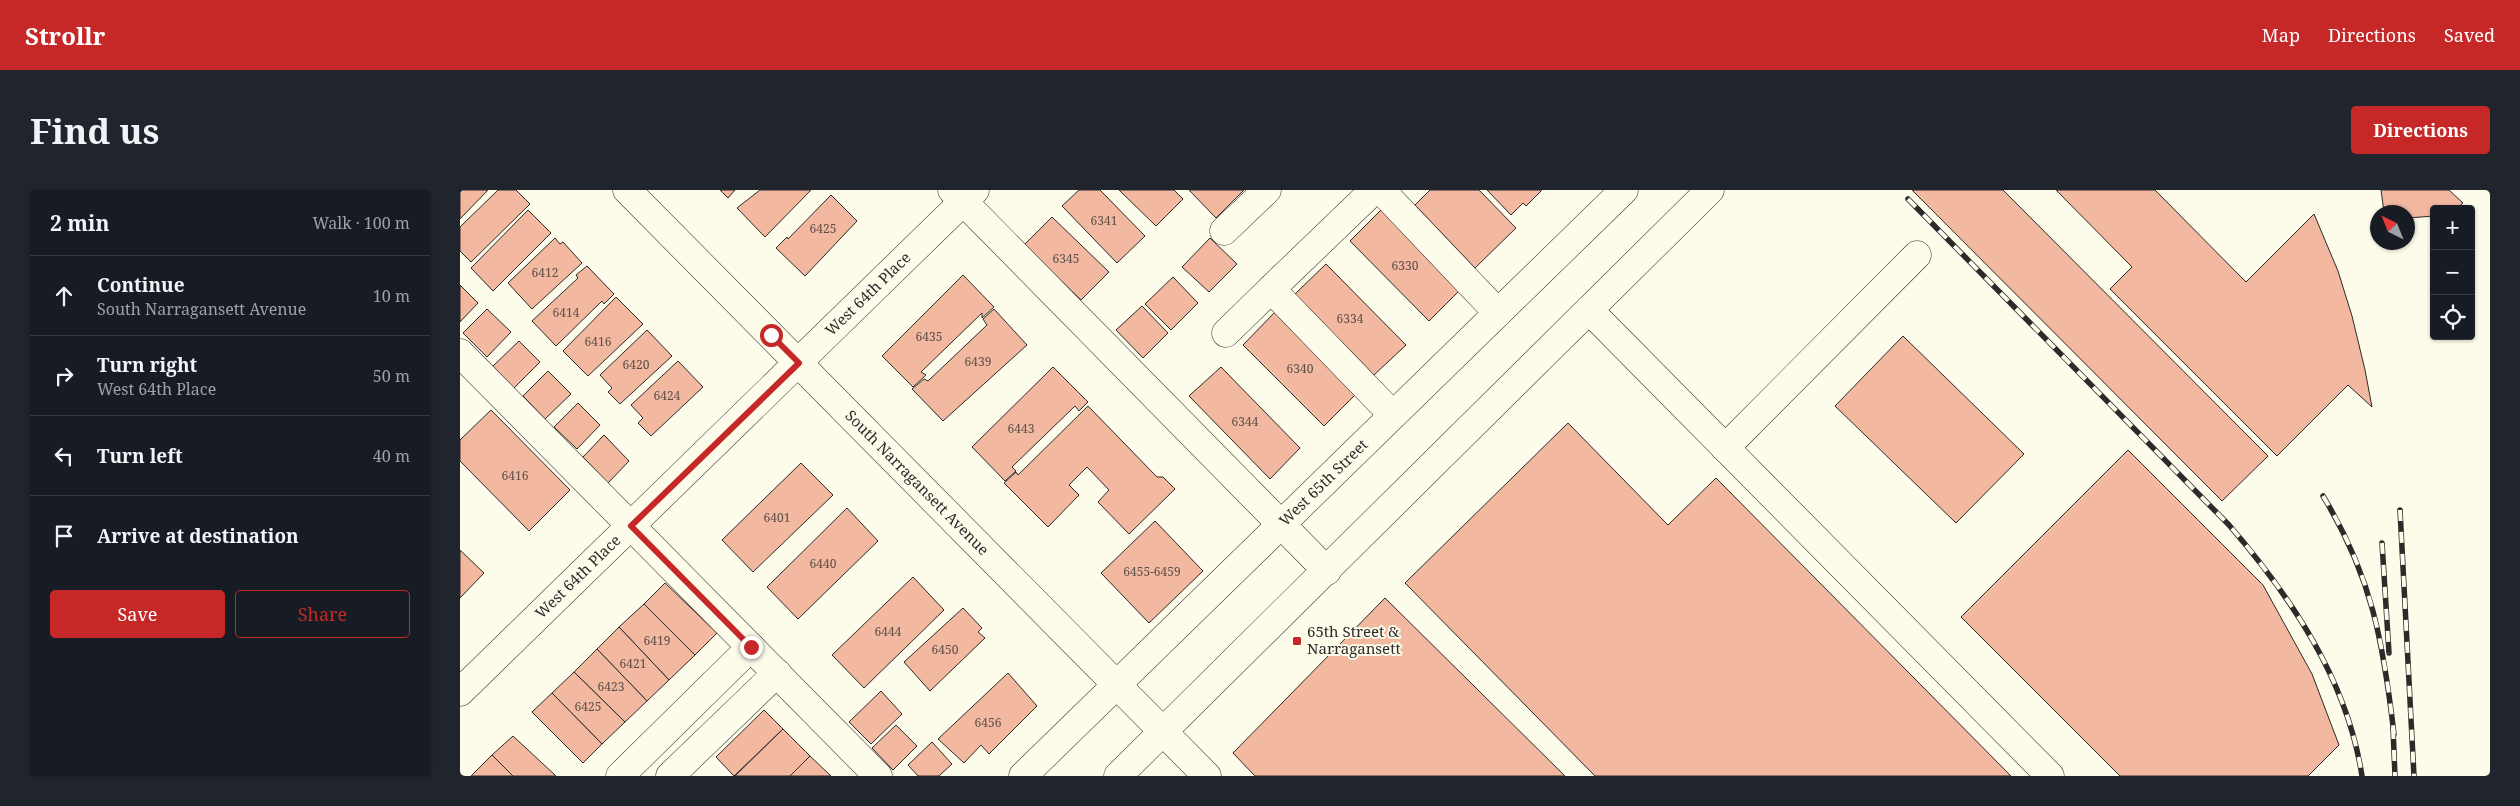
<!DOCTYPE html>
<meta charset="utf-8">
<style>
:root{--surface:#171b24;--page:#20242c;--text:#f1f3f6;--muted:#9ea1a6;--line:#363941;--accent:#c62828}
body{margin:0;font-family:"Noto Serif",serif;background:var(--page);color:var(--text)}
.controls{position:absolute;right:15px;top:15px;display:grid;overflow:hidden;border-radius:5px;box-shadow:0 1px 4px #0004}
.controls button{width:45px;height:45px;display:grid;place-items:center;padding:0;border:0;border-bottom:1px solid var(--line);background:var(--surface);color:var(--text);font:25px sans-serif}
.compass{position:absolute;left:1910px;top:15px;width:45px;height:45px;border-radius:50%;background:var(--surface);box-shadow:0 1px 4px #0004;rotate:317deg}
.stop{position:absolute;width:15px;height:15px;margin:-11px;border:4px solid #c62828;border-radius:50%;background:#fff}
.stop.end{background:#c62828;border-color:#fff;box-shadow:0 1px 5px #0008}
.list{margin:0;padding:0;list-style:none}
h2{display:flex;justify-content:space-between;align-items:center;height:65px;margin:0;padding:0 20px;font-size:21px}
h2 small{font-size:16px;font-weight:400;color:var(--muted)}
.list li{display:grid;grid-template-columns:32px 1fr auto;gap:15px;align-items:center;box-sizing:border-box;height:80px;padding:0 20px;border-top:1px solid var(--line)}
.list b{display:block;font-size:19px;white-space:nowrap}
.list p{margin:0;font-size:16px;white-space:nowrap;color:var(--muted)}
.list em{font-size:16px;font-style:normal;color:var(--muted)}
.actions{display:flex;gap:10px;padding:15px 20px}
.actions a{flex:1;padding:11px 0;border:1px solid var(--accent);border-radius:5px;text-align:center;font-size:18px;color:var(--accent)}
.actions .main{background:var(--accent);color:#fff}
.icon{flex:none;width:28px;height:28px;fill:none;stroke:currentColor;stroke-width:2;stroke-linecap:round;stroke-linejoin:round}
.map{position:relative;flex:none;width:2030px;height:586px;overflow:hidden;border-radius:5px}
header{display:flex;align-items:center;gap:30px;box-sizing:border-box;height:70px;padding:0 25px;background:var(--accent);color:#fff}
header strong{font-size:24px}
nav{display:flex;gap:28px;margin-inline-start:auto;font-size:18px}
.intro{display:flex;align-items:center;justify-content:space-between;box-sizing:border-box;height:120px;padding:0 30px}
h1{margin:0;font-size:35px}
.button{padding:12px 22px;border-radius:5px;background:var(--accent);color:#fff;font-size:18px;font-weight:700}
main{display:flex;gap:30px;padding:0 30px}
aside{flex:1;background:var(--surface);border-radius:5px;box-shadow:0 1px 4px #0004}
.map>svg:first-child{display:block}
</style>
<header>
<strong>Strollr</strong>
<nav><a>Map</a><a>Directions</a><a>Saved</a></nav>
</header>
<div class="intro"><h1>Find us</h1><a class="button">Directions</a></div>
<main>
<aside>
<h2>2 min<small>Walk · 100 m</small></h2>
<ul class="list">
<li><svg class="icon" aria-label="ahead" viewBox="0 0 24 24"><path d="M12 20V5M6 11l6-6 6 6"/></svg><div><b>Continue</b><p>South Narragansett Avenue</p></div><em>10 m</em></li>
<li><svg class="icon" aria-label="right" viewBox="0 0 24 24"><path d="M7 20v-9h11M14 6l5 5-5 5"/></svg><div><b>Turn right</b><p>West 64th Place</p></div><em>50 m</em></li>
<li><svg class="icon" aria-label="left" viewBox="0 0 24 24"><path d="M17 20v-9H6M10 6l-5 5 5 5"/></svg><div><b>Turn left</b></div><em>40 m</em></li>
<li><svg class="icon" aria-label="arrive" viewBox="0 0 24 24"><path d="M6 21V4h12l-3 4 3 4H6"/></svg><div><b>Arrive at destination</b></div></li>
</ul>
<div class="actions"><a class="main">Save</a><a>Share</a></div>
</aside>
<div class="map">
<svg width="2030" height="586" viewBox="0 0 2030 586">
<rect width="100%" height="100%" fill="#fdfbea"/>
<g fill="#f2b8a0" stroke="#2b2b2b">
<polygon points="0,0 28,0 0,29"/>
<polygon points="38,0 56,0 70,14 11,72 0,61 0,37"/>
<polygon points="260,0 275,0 268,8"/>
<polygon points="300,0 351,0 305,47 277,18"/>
<polygon points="619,0 640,0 685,46 657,73 602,16"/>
<polygon points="659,0 714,0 723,9 696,36"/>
<polygon points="729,0 784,0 756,28"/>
<polygon points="970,0 1019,0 1056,38 1015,78 955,15"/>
<polygon points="1027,0 1082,0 1066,16 1063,13 1051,25"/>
<polygon points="1452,0 1543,0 1808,266 1762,311"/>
<polygon points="1596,0 1695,0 1786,92 1854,24 1878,81 1892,126 1905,180 1912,217 1888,195 1817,266 1650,99 1672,77"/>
<polygon points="1921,0 1989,0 2003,13 1996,19 1974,19 1974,26 1948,28 1948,22 1924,22"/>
<polygon points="371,5 397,31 345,86 316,58 327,47 328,49"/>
<polygon points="68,20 91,43 33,101 11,78"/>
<polygon points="921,20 1000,100 969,131 890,51"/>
<polygon points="592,27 649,82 621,110 564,55"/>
<polygon points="95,48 100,54 103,52 122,73 72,119 48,93"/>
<polygon points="750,48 777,74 749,102 722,77"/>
<polygon points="866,74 946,155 914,185 835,104"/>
<polygon points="127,76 154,104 144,114 142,111 96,156 72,131 118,88 116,85"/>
<polygon points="503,85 534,117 522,128 522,123 461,182 466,185 453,197 422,166"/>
<polygon points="713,87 738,113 711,140 685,114"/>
<polygon points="0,95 18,113 0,132"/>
<polygon points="156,107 183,134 128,186 103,161"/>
<polygon points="682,116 708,143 683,168 656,140"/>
<polygon points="27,119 51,142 27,167 3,143"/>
<polygon points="534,119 567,155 483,231 452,199 464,189 468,191 527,135 523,129"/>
<polygon points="815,122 896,204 864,236 783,155"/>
<polygon points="187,140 212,166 160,214 148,202 152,198 140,185"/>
<polygon points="1443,146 1564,264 1496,333 1375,216"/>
<polygon points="59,151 80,172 54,198 32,177"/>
<polygon points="218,171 243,197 191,246 178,233 183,228 171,215"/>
<polygon points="593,177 628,212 619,221 615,216 552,277 556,281 545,291 512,257"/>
<polygon points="761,177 840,258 810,289 729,206"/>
<polygon points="88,181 111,204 85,229 63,206"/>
<polygon points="118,213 140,235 117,259 94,237"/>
<polygon points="628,216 697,287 703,287 715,299 669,344 638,312 649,300 627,277 609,295 619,305 588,337 544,293 556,282 558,285"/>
<polygon points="31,220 110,300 69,341 0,271 0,250"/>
<polygon points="1108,233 1208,335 1256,288 1551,586 1135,586 945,393"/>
<polygon points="144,245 169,271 148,293 123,267"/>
<polygon points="1668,260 1803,395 1852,484 1879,555 1848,586 1660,586 1501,427"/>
<polygon points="341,273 373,305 293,382 262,350"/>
<polygon points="387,318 418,351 338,429 307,397"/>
<polygon points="695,331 743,381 689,433 641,383"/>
<polygon points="0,360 24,383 0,408"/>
<polygon points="453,387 484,420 404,498 372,465"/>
<polygon points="205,393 257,443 235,465 184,414"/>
<polygon points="925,408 1105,586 795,586 773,563"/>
<polygon points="184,414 235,465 209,490 159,437"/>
<polygon points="503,418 522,438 518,442 525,448 470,501 444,472"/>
<polygon points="159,437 209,490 187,511 137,459"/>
<polygon points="137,459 187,511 165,532 114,482"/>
<polygon points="114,482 165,532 142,554 92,503"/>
<polygon points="548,483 577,516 529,564 521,555 504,573 478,549"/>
<polygon points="421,501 442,524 411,554 389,532"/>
<polygon points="92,503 142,554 123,573 72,522"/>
<polygon points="304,520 323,539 274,586 256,567"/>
<polygon points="436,535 457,556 433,580 412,558"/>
<polygon points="323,539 350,566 330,586 275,586"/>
<polygon points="53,546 96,586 53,586 32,565"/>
<polygon points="472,552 492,574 479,586 458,586 448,575"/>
<polygon points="32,565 53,586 11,586"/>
<polygon points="350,566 371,586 330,586"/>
</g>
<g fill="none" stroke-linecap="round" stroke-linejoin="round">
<defs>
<g id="minor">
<path id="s1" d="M167,0L747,586"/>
<polyline points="492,0 867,381"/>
<polyline points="914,0 811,99 933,225"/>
<polyline points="921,0 1038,123"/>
<polyline points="764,41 807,0"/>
<polyline points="1129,120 1590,586"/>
<polyline points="766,143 811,99"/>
<polyline points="0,163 418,586"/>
<polyline points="1265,258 1457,65"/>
<path id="s2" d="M0,502L515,0"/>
<polyline points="160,586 291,457"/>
<polyline points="210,586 317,483"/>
<path id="s3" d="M563,586L1164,0"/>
<polyline points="658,586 1250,0"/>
</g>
</defs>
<use href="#minor" stroke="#2b2b2b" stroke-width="29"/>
<use href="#minor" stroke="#fdfbea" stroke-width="28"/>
<defs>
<g id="rail">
<path d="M1448,9L1769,335C1831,407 1887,489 1902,586"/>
<path d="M1863,306C1912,387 1923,451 1934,544"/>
<polyline points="1940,320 1954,586"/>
<polyline points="1922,353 1929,463"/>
<polyline points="1933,538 1935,586"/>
</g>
</defs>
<use href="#rail" stroke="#2b2b2b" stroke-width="5.5"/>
<use href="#rail" stroke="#fdfbea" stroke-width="4" stroke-dasharray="11" stroke-linecap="butt"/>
</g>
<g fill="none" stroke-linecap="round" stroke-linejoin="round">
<polyline stroke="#c62828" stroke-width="6" points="291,457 171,336 339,173 311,145"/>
</g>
<rect fill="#c62828" stroke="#fdfbea" stroke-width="2" x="832" y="446" width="10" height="10" rx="2.5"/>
<g text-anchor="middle" stroke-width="4" stroke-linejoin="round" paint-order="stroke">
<g font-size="12" fill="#5d4e48">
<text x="644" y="35">6341</text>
<text x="363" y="43">6425</text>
<text x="606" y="73">6345</text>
<text x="945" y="80">6330</text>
<text x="85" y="87">6412</text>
<text x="106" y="127">6414</text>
<text x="890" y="133">6334</text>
<text x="469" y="151">6435</text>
<text x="138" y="156">6416</text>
<text x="518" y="176">6439</text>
<text x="176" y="179">6420</text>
<text x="840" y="183">6340</text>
<text x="207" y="210">6424</text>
<text x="785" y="236">6344</text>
<text x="561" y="243">6443</text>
<text x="55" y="290">6416</text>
<text x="317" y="332">6401</text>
<text x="363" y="378">6440</text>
<text x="692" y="386">6455-6459</text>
<text x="428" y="446">6444</text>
<text x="197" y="455">6419</text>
<text x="485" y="464">6450</text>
<text x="173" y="478">6421</text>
<text x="151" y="501">6423</text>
<text x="128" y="521">6425</text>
<text x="528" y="537">6456</text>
</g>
<g font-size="15" fill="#2b2b2b" stroke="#fdfbea">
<text dy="5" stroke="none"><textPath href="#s2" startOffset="570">West 64th Place</textPath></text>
<text dy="5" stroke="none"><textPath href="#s1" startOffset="412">South Narragansett Avenue</textPath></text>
<text dy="5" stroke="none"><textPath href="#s3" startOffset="420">West 65th Street</textPath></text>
<text dy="5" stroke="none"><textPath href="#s2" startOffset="165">West 64th Place</textPath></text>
</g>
<g font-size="15" fill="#2b2b2b" stroke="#fdfbea" text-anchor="start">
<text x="847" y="447">65th Street &amp;<tspan x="847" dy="17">Narragansett</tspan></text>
</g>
</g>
</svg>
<div class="controls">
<button>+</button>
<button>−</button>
<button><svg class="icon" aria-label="locate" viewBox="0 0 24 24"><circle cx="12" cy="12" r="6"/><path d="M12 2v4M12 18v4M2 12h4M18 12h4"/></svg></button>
</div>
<svg class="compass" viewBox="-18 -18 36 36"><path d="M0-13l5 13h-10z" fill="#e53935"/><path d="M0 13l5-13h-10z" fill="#9ea1a6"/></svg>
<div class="stop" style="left:311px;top:145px"></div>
<div class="stop end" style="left:291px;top:457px"></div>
</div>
</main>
